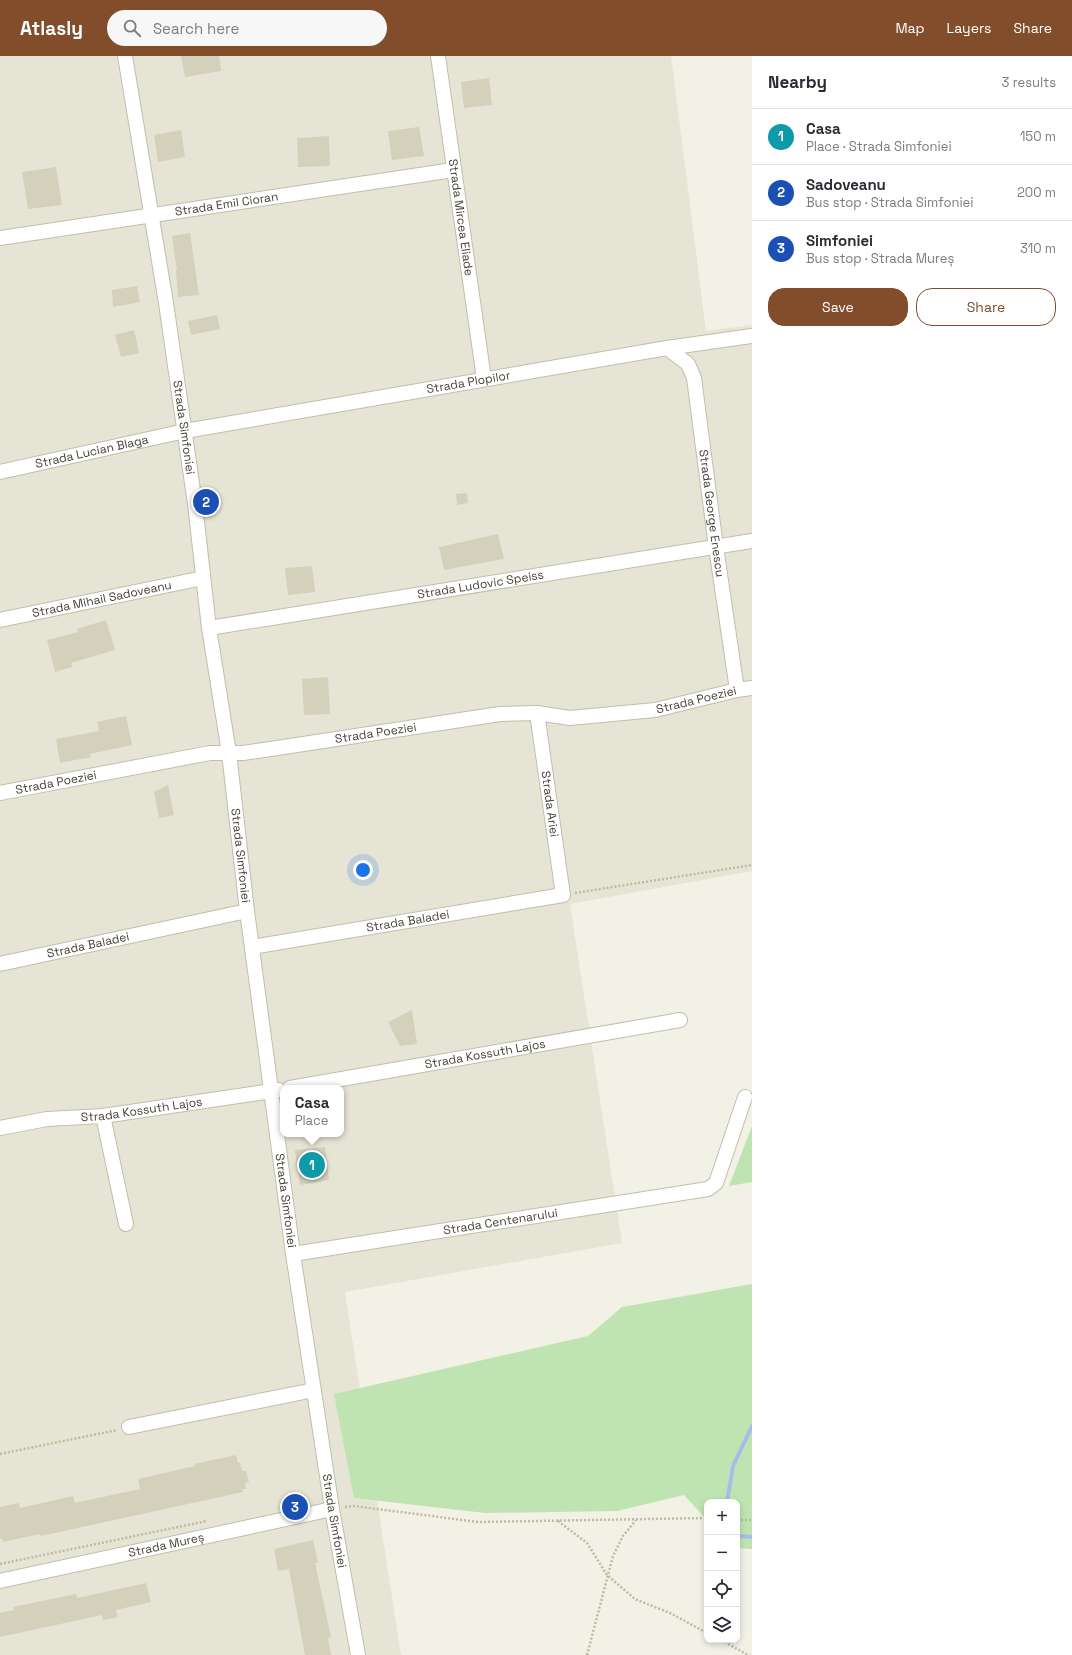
<!DOCTYPE html>
<meta charset="utf-8">
<style>
:root{--surface:#fff;--page:#f7f7f7;--text:#2b2b33;--muted:#7c7c81;--line:#e1e1e2;--accent:#824d2b}
body{margin:0;font-family:"Space Grotesk",sans-serif;background:var(--page);color:var(--text)}
.controls{position:absolute;right:12px;bottom:12px;display:grid;overflow:hidden;border-radius:8px;box-shadow:0 2px 6px #0003}
.controls button{width:36px;height:36px;display:grid;place-items:center;padding:0;border:0;border-bottom:1px solid var(--line);background:var(--surface);color:var(--text);font:20px sans-serif}
.you{position:absolute;left:363px;top:814px;width:14px;height:14px;margin:-10px;border:3px solid #fff;border-radius:50%;background:#1a73e8;box-shadow:0 0 0 6px #1a73e833}
.badge{display:grid;place-items:center;width:26px;height:26px;border-radius:50%;background:var(--accent);color:#fff;font-size:13px;font-weight:700}
.pin{position:absolute;translate:-50% -50%;border:2px solid #fff;box-shadow:0 1px 4px #0006}
.popup{position:absolute;left:280px;top:1029px;width:64px;height:52px;box-sizing:border-box;display:grid;place-content:center;border-radius:8px;background:var(--surface);filter:drop-shadow(0 1px 3px #0005);font-size:13px;white-space:nowrap;color:var(--muted)}
.popup b{font-size:15px;color:var(--text)}
.popup::after{content:'';position:absolute;left:50%;top:100%;margin-left:-8px;border:8px solid transparent;border-top-color:var(--surface)}
.list{margin:0;padding:0;list-style:none}
h2{display:flex;justify-content:space-between;align-items:center;height:52px;margin:0;padding:0 16px;font-size:17px}
h2 small{font-size:13px;font-weight:400;color:var(--muted)}
.list li{display:grid;grid-template-columns:26px 1fr auto;gap:12px;align-items:center;box-sizing:border-box;height:56px;padding:0 16px;border-top:1px solid var(--line)}
.list b{display:block;font-size:15px;white-space:nowrap}
.list p{margin:0;font-size:13px;white-space:nowrap;color:var(--muted)}
.list em{font-size:13px;font-style:normal;color:var(--muted)}
.actions{display:flex;gap:8px;padding:12px 16px}
.actions a{flex:1;padding:9px 0;border:1px solid var(--accent);border-radius:16px;text-align:center;font-size:14px;color:var(--accent)}
.actions .main{background:var(--accent);color:#fff}
.icon{flex:none;width:22px;height:22px;fill:none;stroke:currentColor;stroke-width:2;stroke-linecap:round;stroke-linejoin:round}
.map{position:relative;flex:none;width:752px;height:1599px;overflow:hidden}
header{display:flex;align-items:center;gap:24px;box-sizing:border-box;height:56px;padding:0 20px;background:var(--accent);color:#fff}
header strong{font-size:19px}
nav{display:flex;gap:22px;margin-inline-start:auto;font-size:14px}
.search{width:280px;height:36px;background:var(--page);display:flex;align-items:center;gap:10px;box-sizing:border-box;padding:0 14px;border-radius:22px;color:var(--muted);font-size:15px}
main{display:flex}
aside{flex:1;background:var(--surface)}
.map>svg:first-child{display:block}
</style>
<header>
<strong>Atlasly</strong>
<div class="search"><svg class="icon" aria-label="search" viewBox="0 0 24 24"><circle cx="10" cy="10" r="6"/><path d="M15 15l6 6"/></svg>Search here</div>
<nav><a>Map</a><a>Layers</a><a>Share</a></nav>
</header>
<main>
<div class="map">
<svg width="752" height="1599" viewBox="0 0 752 1599">
<rect width="100%" height="100%" fill="#f2f1e6"/>
<path fill="#e6e5d5" fill-rule="evenodd" d="M0,0H671L706,275L752,269V815L570,848L622,1187L345,1236L401,1599H0ZM283,1032H341V1078H283Z"/>
<g fill="#c0e4b1">
<polygon points="752,1070 752,1126 729,1130"/>
<polygon points="752,1228 752,1493 737,1492 737,1446 707,1446 707,1464 684,1439 617,1455 485,1457 354,1442 334,1338 588,1280 622,1251"/>
</g>
<g fill="none" stroke-linecap="round" stroke-linejoin="round">
<g stroke="#a6bdec" stroke-width="4">
<polyline points="727,1446 733,1410 752,1370"/>
<polyline points="737,1477 739,1480 752,1481"/>
</g>
</g>
<g fill="#d3d0bc">
<polygon points="181,0 219,0 221,15 185,21"/>
<polygon points="489,22 492,49 464,52 461,26"/>
<polygon points="419,71 424,100 392,104 388,75"/>
<polygon points="181,74 185,101 158,106 154,79"/>
<polygon points="329,80 330,110 298,111 297,82"/>
<polygon points="56,111 62,149 28,153 22,116"/>
<polygon points="190,177 199,239 178,241 176,214 177,214 172,180"/>
<polygon points="137,230 140,246 113,251 112,234"/>
<polygon points="217,259 220,273 191,279 188,265"/>
<polygon points="134,274 139,297 121,301 115,279"/>
<polygon points="467,437 468,447 457,449 456,438"/>
<polygon points="498,478 504,503 444,514 439,491"/>
<polygon points="312,510 315,536 288,539 285,512"/>
<polygon points="106,564 115,594 71,607 72,611 55,616 47,584 78,576 77,573"/>
<polygon points="328,621 330,658 304,659 302,623"/>
<polygon points="126,660 132,689 90,698 91,701 60,707 56,683 99,675 97,666"/>
<polygon points="168,729 174,759 159,762 154,736"/>
<polygon points="412,954 417,988 400,990 388,966"/>
<polygon points="325,1091 329,1124 300,1129 295,1094"/>
<polygon points="236,1399 238,1407 240,1407 242,1415 246,1415 249,1426 245,1427 246,1433 242,1433 243,1436 41,1480 40,1478 3,1486 2,1483 0,1483 0,1451 19,1447 20,1452 73,1440 75,1447 140,1433 138,1423 195,1410 194,1408"/>
<polygon points="313,1484 318,1507 315,1507 331,1581 328,1582 331,1599 305,1599 289,1513 278,1515 274,1493"/>
<polygon points="146,1527 151,1546 116,1554 118,1561 103,1564 102,1559 0,1581 0,1557 14,1554 13,1551 76,1538 77,1542"/>
</g>
<g fill="none" stroke-linecap="round" stroke-linejoin="round">
<defs>
<g id="minor">
<path id="s1" d="M125,0L166,247L195,448L209,572L229,697L247,855L293,1198L332,1453L358,1599"/>
<path id="s2" d="M438,0L484,323"/>
<path id="s3" d="M0,182L453,114"/>
<path id="s4" d="M667,292L688,308L694,322L716,491L737,634"/>
<path id="s5" d="M0,416L185,375L667,292L752,280"/>
<path id="s6" d="M0,564L203,522"/>
<path id="s7" d="M209,572L752,485"/>
<path id="s8" d="M0,737L210,697H243L264,694L500,658L537,657L570,662L655,654L737,634L752,632"/>
<path id="s9" d="M252,891L563,839L537,657"/>
<path id="s10" d="M0,908L247,855"/>
<path id="s11" d="M290,1032L680,964"/>
<polyline points="103,1060 126,1168"/>
<path id="s12" d="M0,1072L47,1063L103,1060L279,1034"/>
<path id="s13" d="M293,1198L708,1133L716,1127L745,1041"/>
<polyline points="129,1371 314,1334"/>
<path id="s14" d="M0,1525L332,1453"/>
</g>
</defs>
<use href="#minor" stroke="#c0beac" stroke-width="16"/>
<g stroke="#bebb9b" stroke-width="2.5" stroke-dasharray="2 2" stroke-linecap="butt">
<polyline points="575,837 752,809"/>
<polyline points="0,1398 117,1374"/>
<polyline points="345,1451 354,1450 478,1466 707,1462"/>
<polyline points="737,1464 752,1464"/>
<polyline points="558,1465 587,1487 607,1519 635,1543 670,1557 707,1577"/>
<polyline points="0,1508 207,1465"/>
<polyline points="721,1584 748,1599"/>
<polyline points="587,1599 613,1500 623,1480 636,1464"/>
</g>
<use href="#minor" stroke="#fff" stroke-width="14"/>
</g>
<g text-anchor="middle" stroke-width="3" stroke-linejoin="round" paint-order="stroke">
<g font-size="12" fill="#444236" stroke="#fff">
<text dy="4" stroke="none"><textPath href="#s3" startOffset="229">Strada Emil Cioran</textPath></text>
<text dy="4" stroke="none"><textPath href="#s2" startOffset="163">Strada Mircea Eliade</textPath></text>
<text dy="4" stroke="none"><textPath href="#s5" startOffset="477">Strada Plopilor</textPath></text>
<text dy="4" stroke="none"><textPath href="#s1" startOffset="376">Strada Simfoniei</textPath></text>
<text dy="4" stroke="none"><textPath href="#s5" startOffset="94">Strada Lucian Blaga</textPath></text>
<text dy="4" stroke="none"><textPath href="#s4" startOffset="178">Strada George Enescu</textPath></text>
<text dy="4" stroke="none"><textPath href="#s7" startOffset="275">Strada Ludovic Speiss</textPath></text>
<text dy="4" stroke="none"><textPath href="#s6" startOffset="104">Strada Mihail Sadoveanu</textPath></text>
<text dy="4" stroke="none"><textPath href="#s8" startOffset="705">Strada Poeziei</textPath></text>
<text dy="4" stroke="none"><textPath href="#s8" startOffset="381">Strada Poeziei</textPath></text>
<text dy="4" stroke="none"><textPath href="#s8" startOffset="57">Strada Poeziei</textPath></text>
<text transform="translate(550 748) rotate(82)" y="4">Strada Ariei</text>
<text dy="4" stroke="none"><textPath href="#s1" startOffset="808">Strada Simfoniei</textPath></text>
<text dy="4" stroke="none"><textPath href="#s9" startOffset="158">Strada Baladei</textPath></text>
<text dy="4" stroke="none"><textPath href="#s10" startOffset="90">Strada Baladei</textPath></text>
<text dy="4" stroke="none"><textPath href="#s11" startOffset="198">Strada Kossuth Lajos</textPath></text>
<text dy="4" stroke="none"><textPath href="#s12" startOffset="143">Strada Kossuth Lajos</textPath></text>
<text dy="4" stroke="none"><textPath href="#s1" startOffset="1156">Strada Simfoniei</textPath></text>
<text dy="4" stroke="none"><textPath href="#s13" startOffset="210">Strada Centenarului</textPath></text>
<text dy="4" stroke="none"><textPath href="#s1" startOffset="1480">Strada Simfoniei</textPath></text>
<text dy="4" stroke="none"><textPath href="#s14" startOffset="170">Strada Mureș</textPath></text>
</g>
</g>
</svg>
<div class="controls">
<button>+</button>
<button>−</button>
<button><svg class="icon" aria-label="locate" viewBox="0 0 24 24"><circle cx="12" cy="12" r="6"/><path d="M12 2v4M12 18v4M2 12h4M18 12h4"/></svg></button>
<button><svg class="icon" aria-label="layers" viewBox="0 0 24 24"><path d="M12 4l9 5-9 5-9-5zM3 14l9 5 9-5"/></svg></button>
</div>
<div class="you"></div>
<div class="pin badge" style="left:312px;top:1109px;background:#0f9aa8">1</div>
<div class="popup"><b>Casa</b>Place</div>
<div class="pin badge" style="left:206px;top:446px;background:#1a4fb4">2</div>
<div class="pin badge" style="left:295px;top:1451px;background:#1a4fb4">3</div>
</div>
<aside>
<h2>Nearby<small>3 results</small></h2>
<ul class="list">
<li><span class="badge" style="background:#0f9aa8">1</span><div><b>Casa</b><p>Place · Strada Simfoniei</p></div><em>150 m</em></li>
<li><span class="badge" style="background:#1a4fb4">2</span><div><b>Sadoveanu</b><p>Bus stop · Strada Simfoniei</p></div><em>200 m</em></li>
<li><span class="badge" style="background:#1a4fb4">3</span><div><b>Simfoniei</b><p>Bus stop · Strada Mureș</p></div><em>310 m</em></li>
</ul>
<div class="actions"><a class="main">Save</a><a>Share</a></div>
</aside>
</main>
